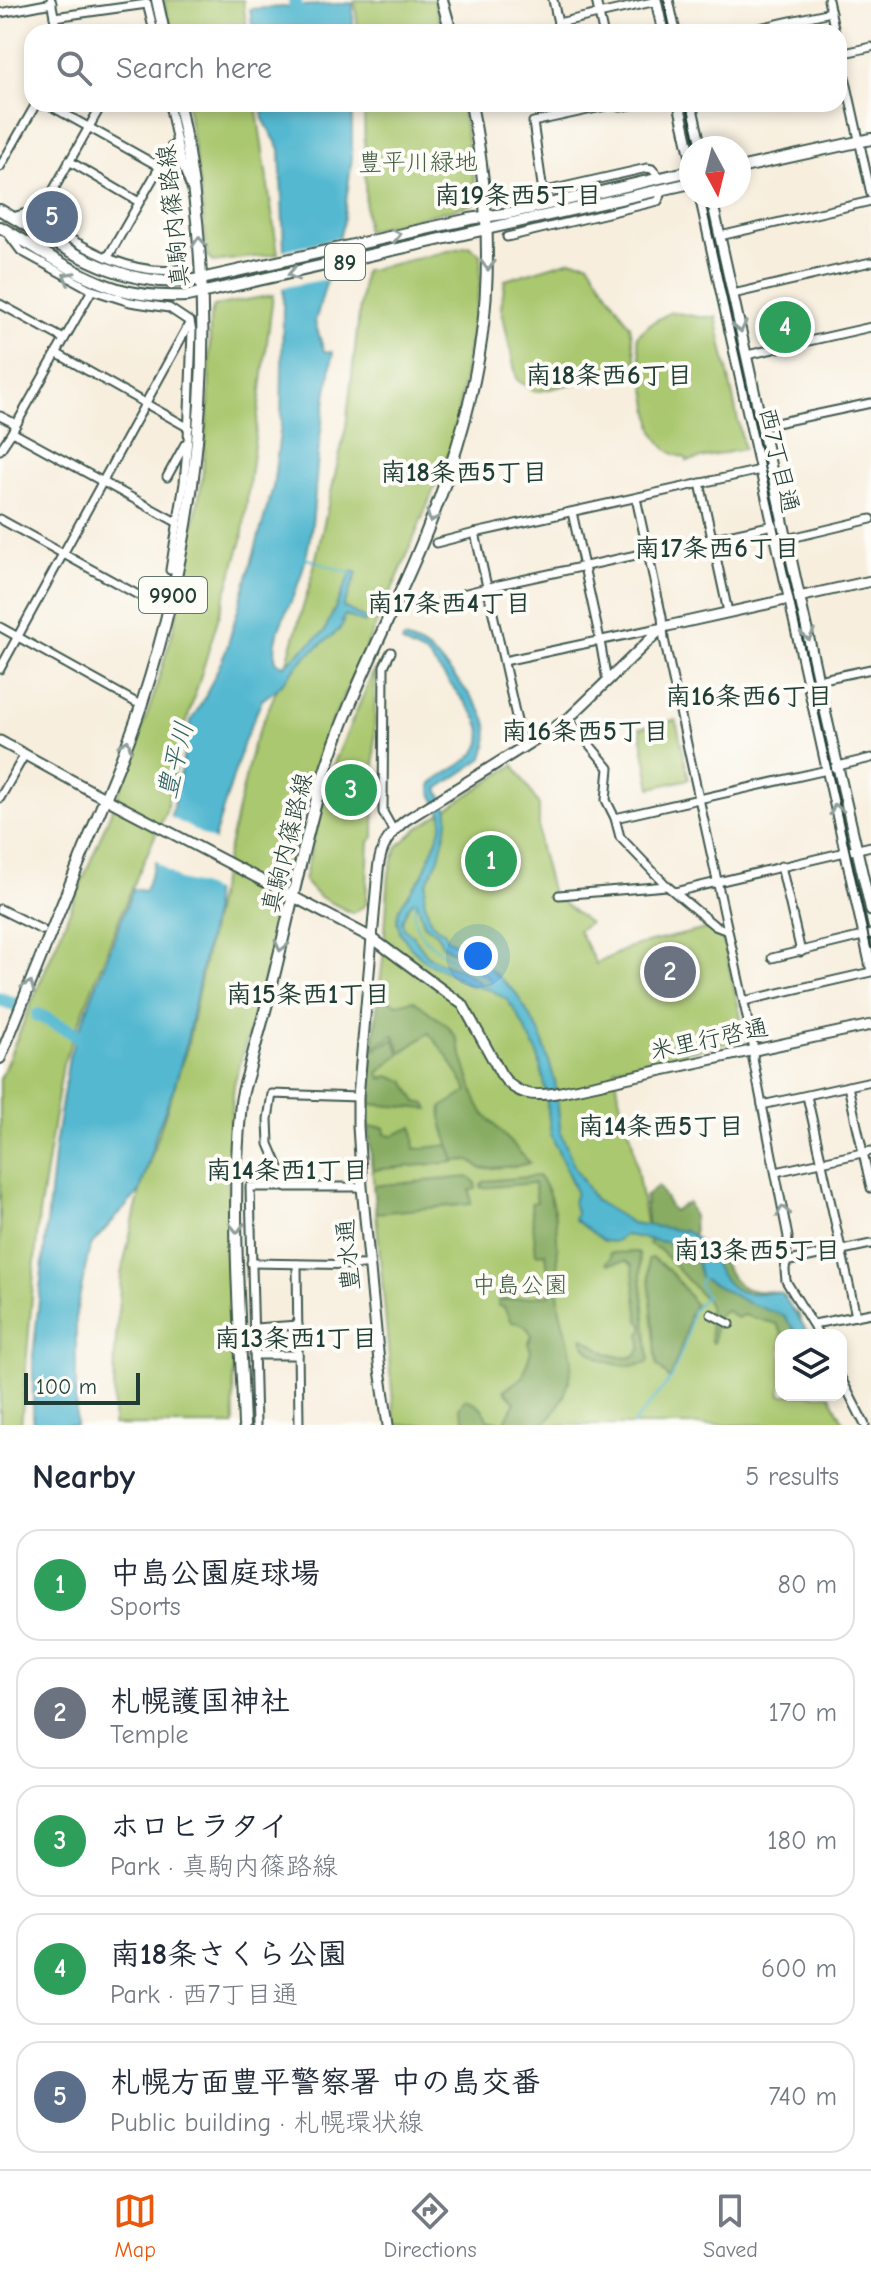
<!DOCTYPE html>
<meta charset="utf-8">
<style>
:root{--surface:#fff;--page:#f2f2f3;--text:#1f2937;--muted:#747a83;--line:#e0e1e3;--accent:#ea580c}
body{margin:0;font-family:"Comic Neue","Klee One",sans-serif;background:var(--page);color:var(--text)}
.controls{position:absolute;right:24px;bottom:24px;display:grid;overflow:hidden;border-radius:16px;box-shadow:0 4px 12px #0003}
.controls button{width:72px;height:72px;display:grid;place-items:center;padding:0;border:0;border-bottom:2px solid var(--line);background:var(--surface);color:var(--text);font:40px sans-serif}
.compass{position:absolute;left:679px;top:136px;width:72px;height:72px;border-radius:50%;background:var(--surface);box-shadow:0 4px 12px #0003;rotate:173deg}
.scale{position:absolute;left:24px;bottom:20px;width:116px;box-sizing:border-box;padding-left:8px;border:4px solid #1f3d34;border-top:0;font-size:22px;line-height:28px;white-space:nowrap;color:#1f3d34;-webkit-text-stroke:6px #fdfcf7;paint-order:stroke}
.you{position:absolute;left:478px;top:956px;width:28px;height:28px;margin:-20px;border:6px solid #fff;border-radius:50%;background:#1a73e8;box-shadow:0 0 0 12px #1a73e833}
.badge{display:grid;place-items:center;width:52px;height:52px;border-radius:50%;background:var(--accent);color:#fff;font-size:26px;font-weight:700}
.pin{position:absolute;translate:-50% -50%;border:4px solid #fff;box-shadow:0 2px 8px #0006}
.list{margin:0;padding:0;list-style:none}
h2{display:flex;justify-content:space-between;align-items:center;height:104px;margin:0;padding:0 32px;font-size:34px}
h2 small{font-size:26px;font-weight:400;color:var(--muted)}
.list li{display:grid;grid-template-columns:52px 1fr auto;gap:24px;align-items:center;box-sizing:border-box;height:112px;margin:0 16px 16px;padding:0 16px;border:2px solid var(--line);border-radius:24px}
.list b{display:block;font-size:30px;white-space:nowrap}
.list p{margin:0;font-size:26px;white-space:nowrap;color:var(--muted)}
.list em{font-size:26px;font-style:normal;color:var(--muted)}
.icon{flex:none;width:44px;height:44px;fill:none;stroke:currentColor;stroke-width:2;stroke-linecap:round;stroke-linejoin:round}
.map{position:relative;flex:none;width:871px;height:1425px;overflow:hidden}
.search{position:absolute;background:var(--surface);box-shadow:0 4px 12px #0003;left:24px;right:24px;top:24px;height:88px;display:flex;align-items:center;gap:20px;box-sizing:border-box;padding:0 28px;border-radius:24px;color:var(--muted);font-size:30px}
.sheet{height:744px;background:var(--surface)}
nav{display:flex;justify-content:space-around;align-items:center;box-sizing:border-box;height:112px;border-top:2px solid var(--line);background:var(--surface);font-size:22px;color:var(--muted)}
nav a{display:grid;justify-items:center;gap:4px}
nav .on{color:var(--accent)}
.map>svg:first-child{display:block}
</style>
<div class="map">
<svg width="871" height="1425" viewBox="0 0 871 1425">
<rect width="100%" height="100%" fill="#fdfcf7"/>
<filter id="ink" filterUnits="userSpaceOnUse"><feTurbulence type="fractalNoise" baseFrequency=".0125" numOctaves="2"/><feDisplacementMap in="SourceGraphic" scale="16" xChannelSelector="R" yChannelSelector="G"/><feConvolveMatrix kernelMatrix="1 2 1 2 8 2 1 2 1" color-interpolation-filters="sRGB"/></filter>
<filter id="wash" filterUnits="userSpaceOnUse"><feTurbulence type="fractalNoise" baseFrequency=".006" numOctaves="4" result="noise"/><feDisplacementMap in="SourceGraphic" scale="32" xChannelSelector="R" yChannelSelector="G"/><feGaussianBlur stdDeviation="1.8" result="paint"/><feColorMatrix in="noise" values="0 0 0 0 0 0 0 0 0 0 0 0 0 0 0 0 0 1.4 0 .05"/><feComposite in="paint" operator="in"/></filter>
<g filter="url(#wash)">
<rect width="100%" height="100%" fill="#f7eedd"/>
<g fill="#aac86f" stroke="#648252" stroke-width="2">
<polygon points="164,0 243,0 247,32 171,32"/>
<polygon points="355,0 434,0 443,32 358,32"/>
<polygon points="187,104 256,104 278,254 213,262 207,255 202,202"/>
<polygon points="364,104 461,104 476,190 474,204 366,231"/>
<polygon points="469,246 481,254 480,283 453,442 403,565 321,746 298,824 289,873 282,877 272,927 276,936 234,1085 230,1127 228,1180 231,1240 234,1425 113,1425 115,1353 121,1275 140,1191 187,1048 217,898 253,745 283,675 311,580 346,427 364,271"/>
<polygon points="571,260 588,262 630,326 638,369 536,392 517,380 501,307 505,280"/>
<polygon points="273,295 242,540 180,744 166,811 125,904 63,1064 39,1214 21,1425 0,1425 0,1079 120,790 153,698 174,627 202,481 209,400 210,318 214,306"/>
<path d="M671,312L699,317H716L744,449L687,461L686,458C669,455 659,444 653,429L637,336L651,323Z"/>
<polygon points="375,668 374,837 369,842 366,905 352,913 318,896 304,881 319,816 334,763"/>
<polygon points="676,720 689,779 651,788 640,728"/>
<polygon points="514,765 539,805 539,844 553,898 561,897 563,903 589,923 578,930 596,964 630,947 710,928 716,929 721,932 746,1039 615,1068 619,1096 632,1139 648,1235 801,1335 781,1335 781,1395 830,1395 845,1425 395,1425 368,1123 370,1067 383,959 389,873 397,847 418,828"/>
</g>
<g fill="#87ac62" stroke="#53744b" stroke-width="2">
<path d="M378,997L398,1004L413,1000L448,1026L456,1037L477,1102L484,1114L530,1163L517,1166L481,1169L470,1160L455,1161C450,1144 439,1124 442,1107L468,1091L447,1056L429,1033L401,1053L394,1035L373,1047Z"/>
<polygon points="394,1039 400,1054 378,1073 382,1079 388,1076 405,1081 417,1102 426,1104 429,1109 370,1104 372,1050"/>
<polygon points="369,1127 384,1127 385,1134 394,1135 413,1127 415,1149 449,1145 454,1162 372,1170"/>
<path d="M538,1176C567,1209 553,1270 560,1310C564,1332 574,1349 571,1371C568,1392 558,1412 542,1425H467L459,1408L465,1399C478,1403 483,1406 487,1419L504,1423L515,1402L504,1390L523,1377L531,1350L528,1344L532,1335C526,1325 523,1323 511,1322L504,1307L498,1306V1301L550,1295L546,1253L536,1254L531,1203L537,1202L534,1183L481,1188V1184L485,1181Z"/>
<polygon points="468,1177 475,1182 476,1189 470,1190 471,1204 376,1213 373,1186"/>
<path d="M658,1186L673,1211L688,1202L693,1217L694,1238C703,1244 712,1251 719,1258C728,1268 730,1280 743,1287C756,1295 772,1287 785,1296V1307L789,1311L798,1313L807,1335H783L777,1324L743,1315L737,1318L726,1310C713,1316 715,1329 714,1343L711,1342L709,1306L706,1300L660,1250L649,1244L645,1196Z"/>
<path d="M636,1252L639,1254L649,1360L647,1363C625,1371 591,1362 582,1339L584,1338C600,1349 615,1362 636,1356L641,1348L640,1333L643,1331V1324L639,1321L632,1265L626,1261L608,1264L607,1262L611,1258L610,1253Z"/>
<path d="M651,1258C669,1265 684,1289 695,1305L690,1313L685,1336L670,1379L657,1365L648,1266V1259Z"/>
</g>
<g fill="#52b8d0" stroke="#387a82" stroke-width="2" fill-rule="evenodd">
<polygon points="353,3 353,32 253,32 250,9"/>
<path d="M261,104H352V158L343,224L315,322L324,351L333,352C328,390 320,428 317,467C314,507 312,548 297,587C288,611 271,635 276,662L284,665L324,632L352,571L357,573L343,607L366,619L364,623L345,615L342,621L344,622L339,630L304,658L278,688L262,700L245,739L214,838L213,913L186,1045L175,1085L157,1131L140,1191L90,1246L76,1313V1425H33V1357L55,1146L69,1057L133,889L145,891L171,816L191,721L206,695L226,651L273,487L281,424L284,250L280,149L263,119Z"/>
<path d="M404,639C415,642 428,648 436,657C448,668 482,707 486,721C490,733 487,746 483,758L438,789L448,810V821L439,858L426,884L424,899L430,920L436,927L445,932L446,938L482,962L516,993L541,1035L555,1081L561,1134L575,1168L595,1200L632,1223L685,1231C713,1244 715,1284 742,1292C754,1295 768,1291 781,1293L810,1335H798L784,1316L746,1302L700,1277L697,1261L687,1246L625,1235L614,1242L604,1241L574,1219L576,1212L573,1202L576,1192L551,1135L544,1081L537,1052L517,1014L507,1000L491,990L468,985L459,978L426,962L409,945L400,932L397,921L398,912L403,902L422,876L442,826V813L431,792V785C454,762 500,757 474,714L428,656L405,645L402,642ZM416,899L424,924L437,934L442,945L472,964L480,973L486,974L492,984H481L462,970L443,964L428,956L414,937L404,928L402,921L408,907Z"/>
</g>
<g fill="#f7eedd">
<polygon points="343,237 332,278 280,288 280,251"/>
<polygon points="167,815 218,843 218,893 200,885 179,880 152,858"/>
</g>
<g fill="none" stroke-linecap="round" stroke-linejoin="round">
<g stroke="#52b8d0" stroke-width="2">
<polyline points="305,558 352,574"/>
<path d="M416,898C414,908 413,920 418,930C430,951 473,969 493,983"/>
<polyline points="633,1425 672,1377 687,1338 692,1311 706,1296 699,1284 703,1276"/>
</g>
<g stroke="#52b8d0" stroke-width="14">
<polyline points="295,0 298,32"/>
<polyline points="0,999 14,1004"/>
<polyline points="38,1015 69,1030 91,1044"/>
</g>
</g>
</g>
<g filter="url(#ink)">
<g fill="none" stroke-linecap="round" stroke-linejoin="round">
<polyline stroke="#cccbbb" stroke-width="7" stroke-dasharray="7 3.5" stroke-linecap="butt" points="169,303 169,275"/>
<defs>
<g id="street">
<polyline points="51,0 57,32"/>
<polyline points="553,0 560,32"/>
<polyline points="596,0 603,32"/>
<polyline points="828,0 835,32"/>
<polyline points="147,3 154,32"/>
<polyline points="0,13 52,3"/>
<polyline points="54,17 147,4"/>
<polyline points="558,23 657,1"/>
<polyline points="741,32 831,12"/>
<polyline points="839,49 871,194"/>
<polyline points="840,54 871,47"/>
<polyline points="47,104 160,167"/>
<polyline points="169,104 181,162 191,188"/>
<polyline points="69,161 139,202"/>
<polyline points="0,167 36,104"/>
<polyline points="543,192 533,122 611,105 620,107 636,104"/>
<polyline points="524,200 524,196 647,168 652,169 660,178"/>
<path d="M13,217L26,213C72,239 126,279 182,269"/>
<polyline points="37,219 102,104"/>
<polyline points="720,236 871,201"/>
<polyline points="507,237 658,201 663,191"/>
<polyline points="108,257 171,147 177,142"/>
<polyline points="733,294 871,262"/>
<polyline points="0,304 64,339"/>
<polyline points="56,353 189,428"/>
<polyline points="747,355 871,327"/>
<polyline points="0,416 16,424"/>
<polyline points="762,426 871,403"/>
<polyline points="12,432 92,290"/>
<polyline points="0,450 12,432 178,523"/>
<polyline points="167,477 185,444"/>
<polyline points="700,483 728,612"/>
<polyline points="636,498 662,617 664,639 754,1049 753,1059 788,1237 785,1270 786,1281 819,1335"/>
<polyline points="572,512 599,635 607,681"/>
<polyline points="0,519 158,606"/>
<polyline points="787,539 871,519"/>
<polyline points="436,543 475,533"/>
<polyline points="170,570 184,483 188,439 192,331 190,322"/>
<polyline points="443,599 494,586 778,524"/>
<polyline points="0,627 135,702"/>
<polyline points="391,652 384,666 383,812 393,830"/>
<polyline points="504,661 663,627"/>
<polyline points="0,669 190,322 169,308 130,302 92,290 21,251 9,235"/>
<polyline points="818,680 871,669"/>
<polyline points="568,719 609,768 606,800 615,818 620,837 667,886 715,926 728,931"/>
<polyline points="523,748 475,533 765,469"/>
<polyline points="0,798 25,754"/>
<polyline points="615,818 827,770 838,766 871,758"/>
<polyline points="781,866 801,952"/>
<polyline points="675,892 871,846"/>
<polyline points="559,895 667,886"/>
<polyline points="0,909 42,930"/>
<polyline points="772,958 871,934"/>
<polyline points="744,1001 871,972"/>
<polyline points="848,1086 871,1188"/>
<polyline points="807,1096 856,1316"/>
<polyline points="762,1105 871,1081"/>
<polyline points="776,1172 871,1151"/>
<polyline points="287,1186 269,1144 268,1119 272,1094 358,1097"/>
<polyline points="785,1262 871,1244"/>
<polyline points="251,1263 369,1265"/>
<polyline points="297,1264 299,1425"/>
<polyline points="711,1314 730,1324"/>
<polyline points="814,1324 871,1313"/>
<polyline points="255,1328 298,1325"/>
<polyline points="255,1355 298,1355"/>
<polyline points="841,1378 865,1425"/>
<polyline points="256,1425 250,1187 362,1187"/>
</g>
<g id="secondary">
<polyline points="656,0 663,32"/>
<polyline points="668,0 675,32"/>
<polyline points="679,104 691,157"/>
<polyline points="691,104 701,148"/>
<polyline points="700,196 871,967"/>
<polyline points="711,196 818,680 871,911"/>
<path d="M0,741L93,792L372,938L463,1005L501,1074C515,1095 533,1097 556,1093L871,1025"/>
<path d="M388,1425L379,1362L362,1187L358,1126V1097L378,870C380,848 389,833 406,820L568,719L663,627L871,581"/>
</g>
<g id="primary">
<polyline points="157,0 164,32"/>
<polyline points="442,0 451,32"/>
<polyline points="739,168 871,139"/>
<path d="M0,210C63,246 124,293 201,279L470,219L510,213L682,173L691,175"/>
<path d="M0,227C38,248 76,276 118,289C141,296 164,297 187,296L691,183"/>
<path d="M0,1058C30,983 61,908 91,833C108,790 128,747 142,703C205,510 221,303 179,104"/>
<path d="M244,1425C240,1318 230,1210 241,1103C242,1092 246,1081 249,1070C256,1041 265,1013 272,984C288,920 301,855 319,791C342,712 380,639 413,564C483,404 506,276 471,104"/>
</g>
</defs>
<use href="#street" stroke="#3f584d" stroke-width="11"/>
<use href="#secondary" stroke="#3f584d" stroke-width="13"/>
<use href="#primary" stroke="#3f584d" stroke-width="14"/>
<use href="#street" stroke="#fff" stroke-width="7"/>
<use href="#secondary" stroke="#fff" stroke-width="9"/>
<use href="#primary" stroke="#fff" stroke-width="10"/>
<g stroke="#1f3d34" stroke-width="2">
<polyline points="664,0 671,32"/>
<polyline points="687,104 697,148"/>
<polyline points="704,196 871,948"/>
</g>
</g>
<defs><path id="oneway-chevron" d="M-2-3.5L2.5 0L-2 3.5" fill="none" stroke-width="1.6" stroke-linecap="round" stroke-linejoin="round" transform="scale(2)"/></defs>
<g stroke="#8f9e9a">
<use href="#oneway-chevron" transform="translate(396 235) rotate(-13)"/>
<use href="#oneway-chevron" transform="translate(199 242) rotate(-95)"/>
<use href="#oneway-chevron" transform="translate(488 265) rotate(91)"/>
<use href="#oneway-chevron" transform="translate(293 274) rotate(167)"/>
<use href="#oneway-chevron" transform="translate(68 277) rotate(-151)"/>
<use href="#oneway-chevron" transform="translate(740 327) rotate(77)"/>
<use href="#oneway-chevron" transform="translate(432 517) rotate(112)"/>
<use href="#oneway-chevron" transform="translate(808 635) rotate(78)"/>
<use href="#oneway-chevron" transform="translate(126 745) rotate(-69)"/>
<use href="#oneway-chevron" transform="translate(836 809) rotate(-103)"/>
<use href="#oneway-chevron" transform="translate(281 946) rotate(103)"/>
<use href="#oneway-chevron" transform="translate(29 986) rotate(-68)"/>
<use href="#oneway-chevron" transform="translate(783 1211) rotate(-100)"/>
<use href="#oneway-chevron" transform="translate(237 1228) rotate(88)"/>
</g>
</g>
<g text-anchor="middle" stroke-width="8" stroke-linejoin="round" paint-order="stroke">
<g fill="#fdfcf7" stroke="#62766e" stroke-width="2">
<rect x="325" y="244" width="40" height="36" rx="6"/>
<rect x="139" y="577" width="68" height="36" rx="6"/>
</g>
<g font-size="22" font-weight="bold" fill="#1f3d34">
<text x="345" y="270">89</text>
<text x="173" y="603">9900</text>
</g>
<g font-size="24" fill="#426043" stroke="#fdfcf7">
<text x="418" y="170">豊平川緑地</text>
<text x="520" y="1293">中島公園</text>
</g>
<g font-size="24" fill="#1f3d34" stroke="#fdfcf7">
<text transform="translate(173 216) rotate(-96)" y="8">真駒内篠路線</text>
<text transform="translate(779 460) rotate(77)" y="8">西7丁目通</text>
<text transform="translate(287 843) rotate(-76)" y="8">真駒内篠路線</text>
<text transform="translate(709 1039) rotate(-12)" y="8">米里行啓通</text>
<text transform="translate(348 1255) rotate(-95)" y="8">豊水通</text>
</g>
<g font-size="26" font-weight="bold" fill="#1f3d34" stroke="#fdfcf7">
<text x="518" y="204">南19条西5丁目</text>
<text x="609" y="384">南18条西6丁目</text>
<text x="464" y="481">南18条西5丁目</text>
<text x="717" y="557">南17条西6丁目</text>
<text x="449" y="612">南17条西4丁目</text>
<text x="749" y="705">南16条西6丁目</text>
<text x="585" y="740">南16条西5丁目</text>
<text x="308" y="1003">南15条西1丁目</text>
<text x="661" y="1135">南14条西5丁目</text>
<text x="287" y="1179">南14条西1丁目</text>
<text x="757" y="1259">南13条西5丁目</text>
<text x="296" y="1347">南13条西1丁目</text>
</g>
<g font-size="26" font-style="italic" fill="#2e6263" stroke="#fdfcf7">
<text transform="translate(175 760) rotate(-76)" y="9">豊平川</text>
</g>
</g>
</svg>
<div class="controls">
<button><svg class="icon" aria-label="layers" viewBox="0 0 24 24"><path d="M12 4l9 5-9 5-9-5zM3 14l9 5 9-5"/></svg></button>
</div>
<svg class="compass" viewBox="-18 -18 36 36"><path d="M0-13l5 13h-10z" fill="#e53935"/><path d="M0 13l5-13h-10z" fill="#747a83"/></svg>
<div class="scale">100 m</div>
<div class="you"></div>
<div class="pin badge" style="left:491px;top:861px;background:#2e9e5b">1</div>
<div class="pin badge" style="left:670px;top:972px;background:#6b7280">2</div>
<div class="pin badge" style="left:351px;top:790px;background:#2e9e5b">3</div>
<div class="pin badge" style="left:785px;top:327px;background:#2e9e5b">4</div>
<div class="pin badge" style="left:52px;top:217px;background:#5c6f8a">5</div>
<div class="search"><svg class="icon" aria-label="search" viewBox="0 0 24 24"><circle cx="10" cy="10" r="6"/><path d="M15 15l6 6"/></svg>Search here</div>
</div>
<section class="sheet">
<h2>Nearby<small>5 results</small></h2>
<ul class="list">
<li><span class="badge" style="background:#2e9e5b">1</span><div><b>中島公園庭球場</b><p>Sports</p></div><em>80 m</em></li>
<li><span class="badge" style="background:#6b7280">2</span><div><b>札幌護国神社</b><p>Temple</p></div><em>170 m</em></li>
<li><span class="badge" style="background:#2e9e5b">3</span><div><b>ホロヒラタイ</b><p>Park · 真駒内篠路線</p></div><em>180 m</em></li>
<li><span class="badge" style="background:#2e9e5b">4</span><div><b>南18条さくら公園</b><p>Park · 西7丁目通</p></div><em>600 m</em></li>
<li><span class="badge" style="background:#5c6f8a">5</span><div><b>札幌方面豊平警察署 中の島交番</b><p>Public building · 札幌環状線</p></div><em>740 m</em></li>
</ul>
</section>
<nav>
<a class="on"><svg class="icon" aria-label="map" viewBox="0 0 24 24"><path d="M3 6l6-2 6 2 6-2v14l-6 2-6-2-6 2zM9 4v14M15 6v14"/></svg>Map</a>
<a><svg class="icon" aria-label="directions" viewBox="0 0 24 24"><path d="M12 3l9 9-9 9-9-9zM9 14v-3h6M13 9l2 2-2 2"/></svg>Directions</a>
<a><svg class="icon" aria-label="saved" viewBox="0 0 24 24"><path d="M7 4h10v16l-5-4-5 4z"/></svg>Saved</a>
</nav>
